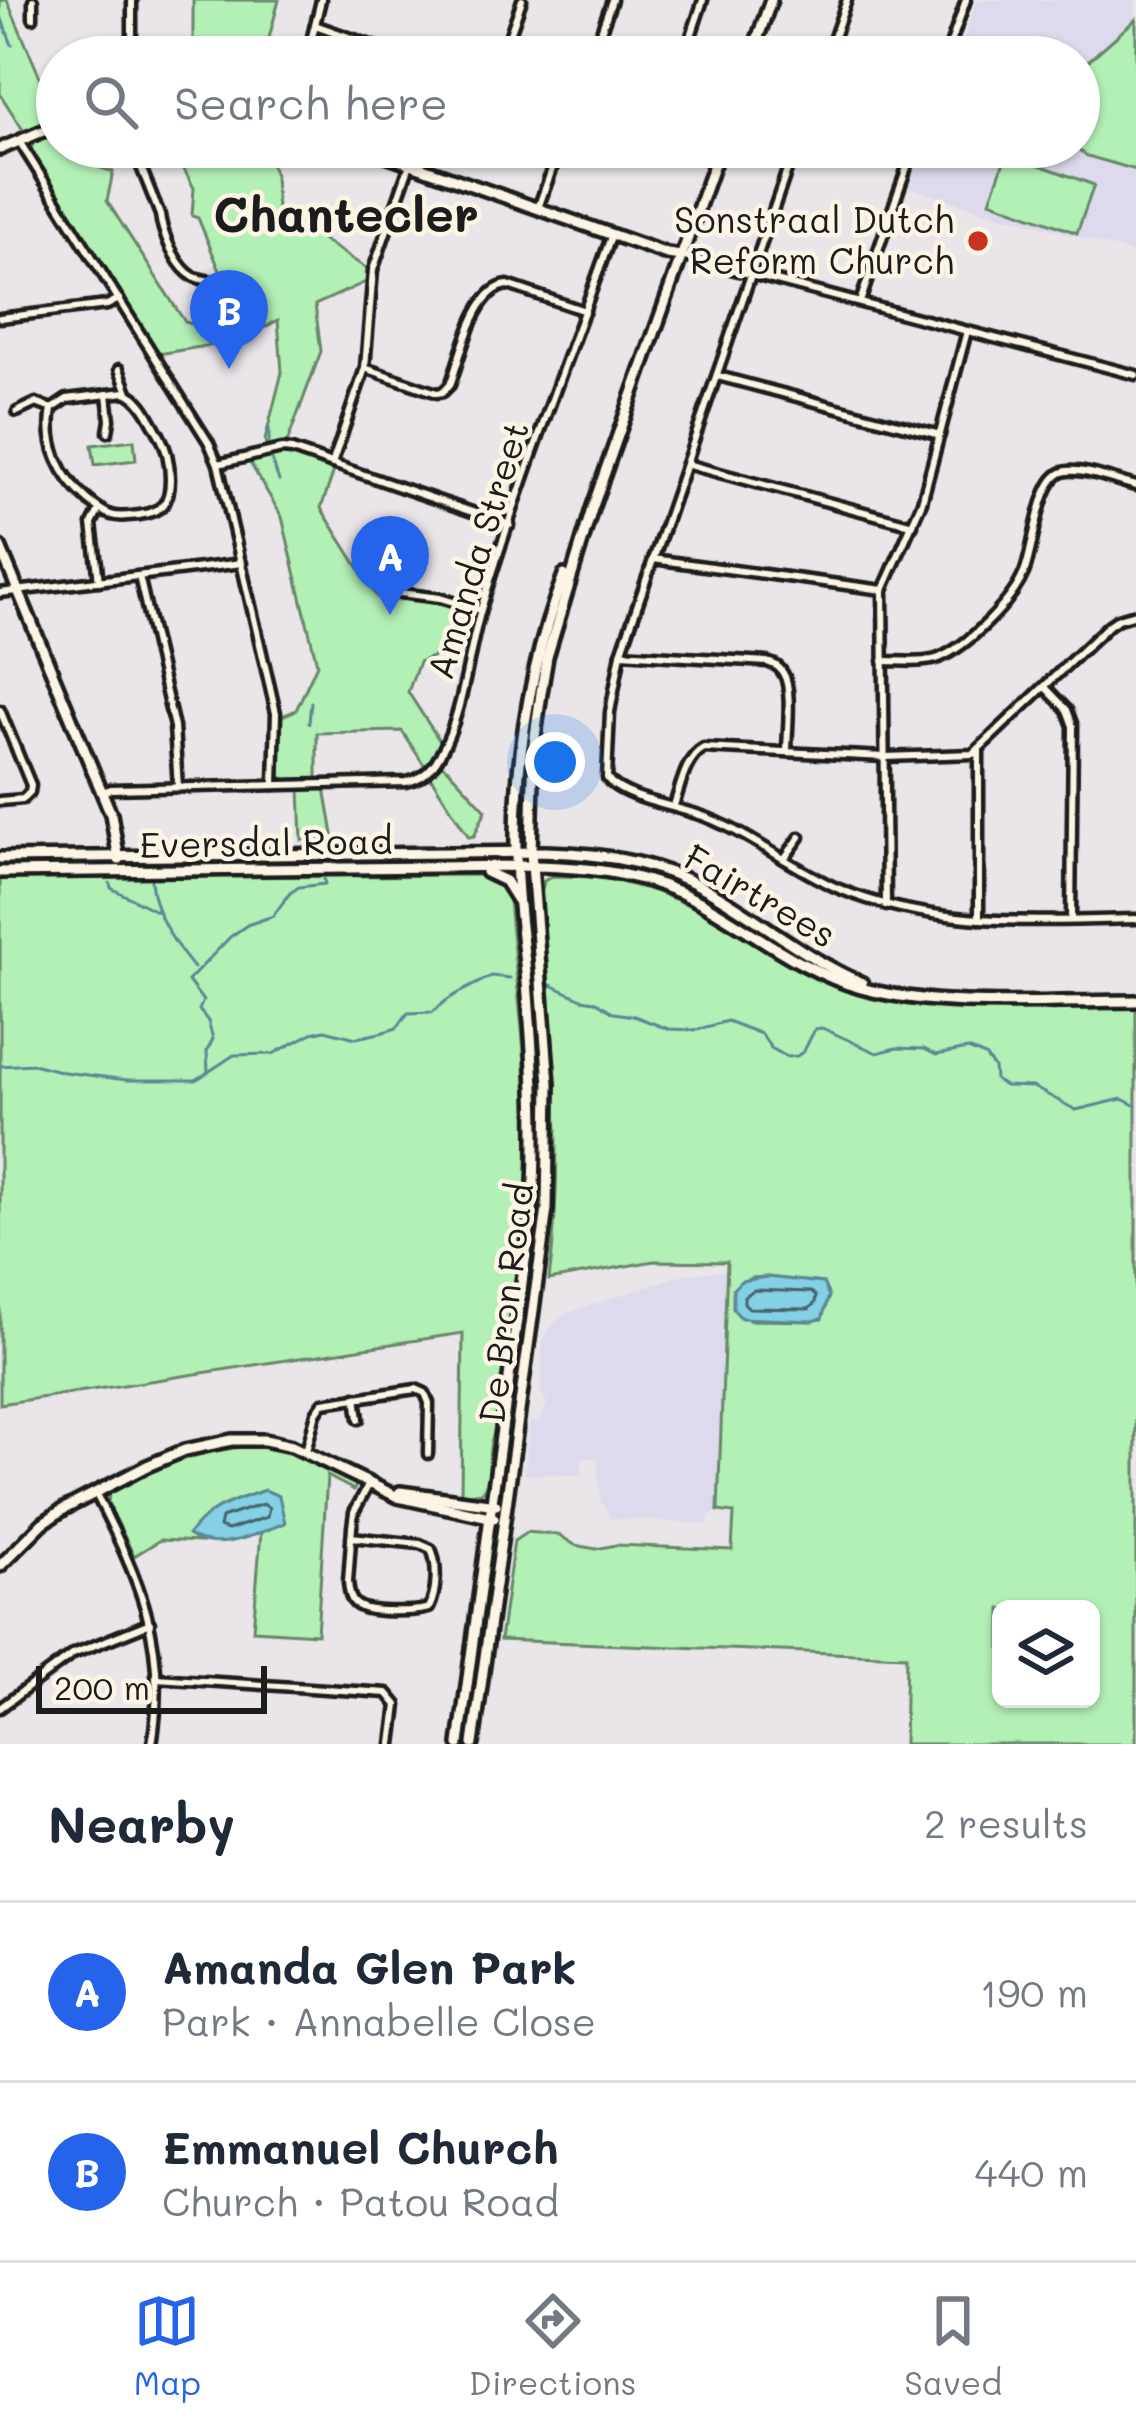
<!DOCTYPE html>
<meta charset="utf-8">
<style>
:root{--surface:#fff;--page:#f2f2f3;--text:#1f2937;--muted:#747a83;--line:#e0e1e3;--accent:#2563eb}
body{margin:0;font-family:Mali,sans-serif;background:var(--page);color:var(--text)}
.controls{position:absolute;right:36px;bottom:36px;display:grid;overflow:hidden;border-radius:18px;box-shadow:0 3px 9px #0004}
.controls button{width:108px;height:108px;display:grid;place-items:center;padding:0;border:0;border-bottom:3px solid var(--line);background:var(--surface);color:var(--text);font:60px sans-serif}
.scale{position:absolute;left:36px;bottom:30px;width:231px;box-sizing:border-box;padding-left:12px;border:6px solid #1c1c1c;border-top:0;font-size:33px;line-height:42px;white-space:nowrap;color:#1c1c1c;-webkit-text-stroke:9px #fcf5e5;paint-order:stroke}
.you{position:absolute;left:555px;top:762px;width:42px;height:42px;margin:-30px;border:9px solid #fff;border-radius:50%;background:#1a73e8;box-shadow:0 0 0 18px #1a73e833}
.badge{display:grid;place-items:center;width:78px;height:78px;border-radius:50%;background:var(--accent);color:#fff;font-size:39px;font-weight:700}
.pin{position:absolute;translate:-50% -99px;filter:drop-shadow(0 3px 6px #0008)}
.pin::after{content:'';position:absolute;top:63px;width:42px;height:36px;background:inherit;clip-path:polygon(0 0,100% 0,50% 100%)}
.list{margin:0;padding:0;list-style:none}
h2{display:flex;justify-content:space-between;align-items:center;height:156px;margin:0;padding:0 48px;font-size:51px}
h2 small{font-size:39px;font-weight:400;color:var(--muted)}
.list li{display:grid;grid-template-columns:78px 1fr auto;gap:36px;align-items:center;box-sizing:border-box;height:180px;padding:0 48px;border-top:3px solid var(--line)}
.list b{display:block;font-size:45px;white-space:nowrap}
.list p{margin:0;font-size:39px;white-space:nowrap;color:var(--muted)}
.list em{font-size:39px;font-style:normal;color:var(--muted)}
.icon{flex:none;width:66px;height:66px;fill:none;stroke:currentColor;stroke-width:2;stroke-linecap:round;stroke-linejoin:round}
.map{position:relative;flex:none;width:1136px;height:1744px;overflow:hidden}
.search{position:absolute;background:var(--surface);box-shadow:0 3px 9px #0004;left:36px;right:36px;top:36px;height:132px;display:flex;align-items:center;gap:30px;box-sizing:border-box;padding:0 42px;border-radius:66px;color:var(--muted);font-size:45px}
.sheet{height:516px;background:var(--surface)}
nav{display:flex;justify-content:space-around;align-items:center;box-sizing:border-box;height:168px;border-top:3px solid var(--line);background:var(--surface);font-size:33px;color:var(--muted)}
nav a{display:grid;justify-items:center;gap:6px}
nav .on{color:var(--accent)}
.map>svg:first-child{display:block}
</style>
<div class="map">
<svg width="1136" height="1744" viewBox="0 0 1136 1744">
<rect width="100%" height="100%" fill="#e9e5e9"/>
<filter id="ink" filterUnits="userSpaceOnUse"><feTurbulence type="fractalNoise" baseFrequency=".00833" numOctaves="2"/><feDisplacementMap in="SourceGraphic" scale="24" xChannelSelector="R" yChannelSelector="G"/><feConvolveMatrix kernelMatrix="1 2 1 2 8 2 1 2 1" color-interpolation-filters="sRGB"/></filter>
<g filter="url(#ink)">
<g fill="#dcdaec">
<polygon points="977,0 1136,0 1136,254 1025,221 989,213 909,187 923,147 1079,147 1079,57 958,57"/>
<polygon points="727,1270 718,1511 709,1517 708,1524 611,1518 601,1502 597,1458 582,1458 582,1475 525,1474 530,1422 539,1422 547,1403 541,1391 543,1340 556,1320 565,1314 682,1275"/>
</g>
<g fill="#b3f0b6" stroke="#688669" stroke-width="3" fill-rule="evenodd">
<polygon points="0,0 7,0 57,117 57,120 25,133 0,94"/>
<polygon points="193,0 279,0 264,57 193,57"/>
<polygon points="1136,19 1136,170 1087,156 1075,147 1079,147 1079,69"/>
<polygon points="57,131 57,147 82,147 80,161 113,172 107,201 185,322 192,324 224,319 229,299 222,286 223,278 198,218 192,216 194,188 172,147 265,147 275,175 277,210 369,270 368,281 315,305 321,351 287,443 267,449 265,440 282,372 278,320 242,340 158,354 32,154 31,148 35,141"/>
<polygon points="1007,153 1094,185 1077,233 990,201"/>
<polygon points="134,440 136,460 95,465 92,445"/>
<path d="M287,453L335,468L321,508L377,597L392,602C414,592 455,603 475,617L469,646L464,645L419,662L408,692L441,743L426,768L402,731L317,733V780L287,781L280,776V717L296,710L317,664L282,517L249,461Z"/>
<polygon points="440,764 448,769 486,810 474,836 469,837 430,776"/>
<polygon points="325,788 334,840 302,840 300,789"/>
<path d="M0,873L47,878L490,875L503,885L509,900C516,983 529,1065 528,1148C527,1243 508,1338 495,1432C484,1451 495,1473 482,1492L461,1495L463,1333L0,1404Z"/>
<path d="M553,876L601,877L655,891L702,910L748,939L851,989L902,1001L969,1006H1136V1744H904L906,1656L500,1640L514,1541L527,1532L559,1535L575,1545L596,1549L616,1545L732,1550L734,1513L718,1511L727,1262L654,1261L549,1280C566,1146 552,1028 541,895L544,881ZM767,1277L823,1283L812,1321L749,1320L751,1278ZM1001,1609H1091V1699H1001Z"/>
<path d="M255,1446L300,1455L356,1485L354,1490L327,1476L317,1634L253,1630L261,1532L285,1522L265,1490C234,1501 207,1507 189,1535L199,1542L160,1540L134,1556L108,1503L109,1493L113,1490C161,1466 200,1449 255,1446Z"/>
</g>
<g fill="#84d0e4" stroke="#5a8894" stroke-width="3">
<polygon points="767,1277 823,1283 829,1296 822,1319 812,1321 741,1318 733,1309 733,1289 741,1281"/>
<path d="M265,1490L279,1496L285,1523C256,1534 217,1554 188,1535C208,1507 234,1501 265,1490Z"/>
</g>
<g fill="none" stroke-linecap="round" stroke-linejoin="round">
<g stroke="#46646c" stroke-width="3">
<polygon points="754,1290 811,1292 816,1296 815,1303 809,1309 749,1308 744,1303 744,1296"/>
<polygon points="263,1504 269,1508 267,1517 228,1530 219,1527 221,1518"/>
</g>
<g stroke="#5a8894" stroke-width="3">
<polyline points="0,14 12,45"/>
<polyline points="269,444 269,428"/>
<polyline points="272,460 279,481"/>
<polyline points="309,723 311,702"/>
<path d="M151,880C153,912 174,944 194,968"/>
<polyline points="110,883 111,888 158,912"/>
<polyline points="551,985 582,999 595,1001 614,1013 634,1016 668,1029 696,1030 727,1021 761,1034 771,1048 787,1057 797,1056 804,1051 815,1029 822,1028 877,1053 896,1048 924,1049 936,1055 968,1049 985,1056 994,1068 995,1080 1005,1086 1033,1087 1076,1110 1122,1099 1136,1106"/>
<path d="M0,1066L33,1064L64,1072L127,1080H196L234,1055L273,1054L312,1033L325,1030L356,1038L380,1033L397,1028L408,1013L433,1012C448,996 472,987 491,976L510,978"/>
<polyline points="208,1073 207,1051 213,1039 208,1021 199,1010 203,1001 188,981 230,937 247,925 273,916 290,893 299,887 325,884 324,879"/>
</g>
<defs>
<g id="street">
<polyline points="33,18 33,0"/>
<polyline points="315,25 405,57"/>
<polyline points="132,57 132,0"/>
<polyline points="307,57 321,0"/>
<polyline points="502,57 522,0"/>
<polyline points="592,57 612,0"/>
<polyline points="684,57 703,0"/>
<polyline points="827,57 847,0"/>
<polyline points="946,57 966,0"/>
<polyline points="19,141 209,443 218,464 276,713 274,785"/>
<path d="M133,147L160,215C162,232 174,261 188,273C196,280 208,280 219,282"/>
<path d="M795,147L621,653L610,712L607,778C621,799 682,807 708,818C753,836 792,868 837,888C932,928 1035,921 1136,919"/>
<polyline points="538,208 560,147"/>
<polyline points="681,256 1136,375"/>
<polyline points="860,302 914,147"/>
<polyline points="0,318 107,305 119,299"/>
<path d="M365,368L437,393L443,392L450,385C461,357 474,288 508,285L585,311"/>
<polyline points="119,369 128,392"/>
<polyline points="718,376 940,435"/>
<polyline points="107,394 110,420 108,432"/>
<path d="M17,412L36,403L52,409C45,445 61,477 88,500C95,506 102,512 111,515C120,518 129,516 139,515C162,512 170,503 170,479C170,463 167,448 159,434C150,419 142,398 125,392L67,399L52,409"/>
<polyline points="218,464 282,449 292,450 510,525"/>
<polyline points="332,464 365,368 373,270 410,164"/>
<polyline points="686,464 913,525"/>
<polyline points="653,559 883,590"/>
<polyline points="139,576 174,727 178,787"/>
<polyline points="99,581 92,524 99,510"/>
<polyline points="392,592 440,598 480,610"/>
<polyline points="0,593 242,563"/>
<path d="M621,653L767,662C775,665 778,665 783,673C793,688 787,733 787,752"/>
<path d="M883,661C901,661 923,664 939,658C968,646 1012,602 1024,573C1034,550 1038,480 1063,472C1079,466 1119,482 1136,486"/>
<polyline points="1045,687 1067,710 1073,726 1071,920"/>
<polyline points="0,710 31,785 30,792 23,799 0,801"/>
<path d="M102,792L111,789L406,782C422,779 432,770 440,755C465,709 467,655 482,606C520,481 568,358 612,234"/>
<path d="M674,805C681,786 685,758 704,748L885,757L973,754L1109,625L1118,619L1136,614"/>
<polyline points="784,859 800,837"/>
<polyline points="886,906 883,590 922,502 967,331"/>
<polyline points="979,919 979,751"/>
<polyline points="356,1397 359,1419"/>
<polyline points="306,1451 316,1413 323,1403 416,1389 425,1393 429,1403 428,1454"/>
<path d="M95,1492C139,1579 169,1643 152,1744"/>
<path d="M351,1537L420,1544L431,1549C438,1564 437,1593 429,1608C417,1612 373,1613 361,1607C350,1603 349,1592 348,1582L352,1527L354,1512L369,1484"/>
<polyline points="156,1678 387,1693 397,1705 392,1744"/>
<polyline points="0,1708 73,1654 150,1623"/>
</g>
<g id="secondary">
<polyline points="751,57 771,0"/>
<polyline points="363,147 667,254 681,256"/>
<polyline points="0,149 57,125"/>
<polyline points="0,547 111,814 119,860"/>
<path d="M0,858L545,852C602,853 658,862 708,890C761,920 806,959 862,983"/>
<path d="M0,872L531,866C591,867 646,873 700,902C753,931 802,972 861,988C941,1010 1052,1001 1136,1001"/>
<polyline points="486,872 505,881 517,900"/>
<polyline points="400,1492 496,1505"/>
<polyline points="0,1566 43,1523 64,1509 147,1466 185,1450 232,1440 265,1440 292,1446 398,1497 494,1518"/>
<path d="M459,1744L533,1202C538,1128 533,1055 527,982C522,933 515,884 516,835C517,746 532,658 564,575"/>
<polyline points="473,1744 547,1209 549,1084 531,852 534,744 541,693 547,657 592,509 720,147"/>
</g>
</defs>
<use href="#street" stroke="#1c1c1c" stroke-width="15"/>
<use href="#secondary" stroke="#1c1c1c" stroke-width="18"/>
<use href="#street" stroke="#fcf5e5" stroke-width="6"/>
<use href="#secondary" stroke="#fcf5e5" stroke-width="9"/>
</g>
</g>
<circle fill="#c8321e" stroke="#fcf5e5" stroke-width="4.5" cx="978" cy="241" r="12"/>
<g text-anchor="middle" stroke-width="9" stroke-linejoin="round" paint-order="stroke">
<g font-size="36" fill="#1c1c1c" stroke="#fcf5e5" text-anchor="end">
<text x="954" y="233">Sonstraal Dutch<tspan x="954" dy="41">Reform Church</tspan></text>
</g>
<g font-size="36" fill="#1c1c1c" stroke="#fcf5e5">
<text transform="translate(478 550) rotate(-73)" y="13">Amanda Street</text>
<text transform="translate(266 843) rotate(-1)" y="13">Eversdal Road</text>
<text transform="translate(760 896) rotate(30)" y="13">Fairtrees</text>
<text transform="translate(506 1303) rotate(-83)" y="13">De Bron Road</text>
</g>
<g font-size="48" font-weight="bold" fill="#1c1c1c" stroke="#fcf5e5">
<text x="346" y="232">Chantecler</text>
</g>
</g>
</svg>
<div class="controls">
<button><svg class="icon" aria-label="layers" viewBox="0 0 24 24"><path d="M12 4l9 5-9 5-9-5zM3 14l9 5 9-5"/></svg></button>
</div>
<div class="scale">200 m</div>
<div class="you"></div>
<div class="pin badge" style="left:390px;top:615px">A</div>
<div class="pin badge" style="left:229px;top:369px">B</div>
<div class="search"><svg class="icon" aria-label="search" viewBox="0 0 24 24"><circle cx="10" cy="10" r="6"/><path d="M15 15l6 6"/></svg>Search here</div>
</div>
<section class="sheet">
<h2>Nearby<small>2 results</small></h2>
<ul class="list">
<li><span class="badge">A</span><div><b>Amanda Glen Park</b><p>Park · Annabelle Close</p></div><em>190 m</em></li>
<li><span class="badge">B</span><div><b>Emmanuel Church</b><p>Church · Patou Road</p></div><em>440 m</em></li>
</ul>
</section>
<nav>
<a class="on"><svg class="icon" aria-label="map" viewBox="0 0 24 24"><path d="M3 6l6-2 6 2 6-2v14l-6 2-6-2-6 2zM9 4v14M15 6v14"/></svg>Map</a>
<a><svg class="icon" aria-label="directions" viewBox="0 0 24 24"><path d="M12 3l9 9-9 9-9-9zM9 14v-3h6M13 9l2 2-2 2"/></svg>Directions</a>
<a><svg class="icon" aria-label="saved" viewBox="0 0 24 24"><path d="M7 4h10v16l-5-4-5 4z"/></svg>Saved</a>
</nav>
